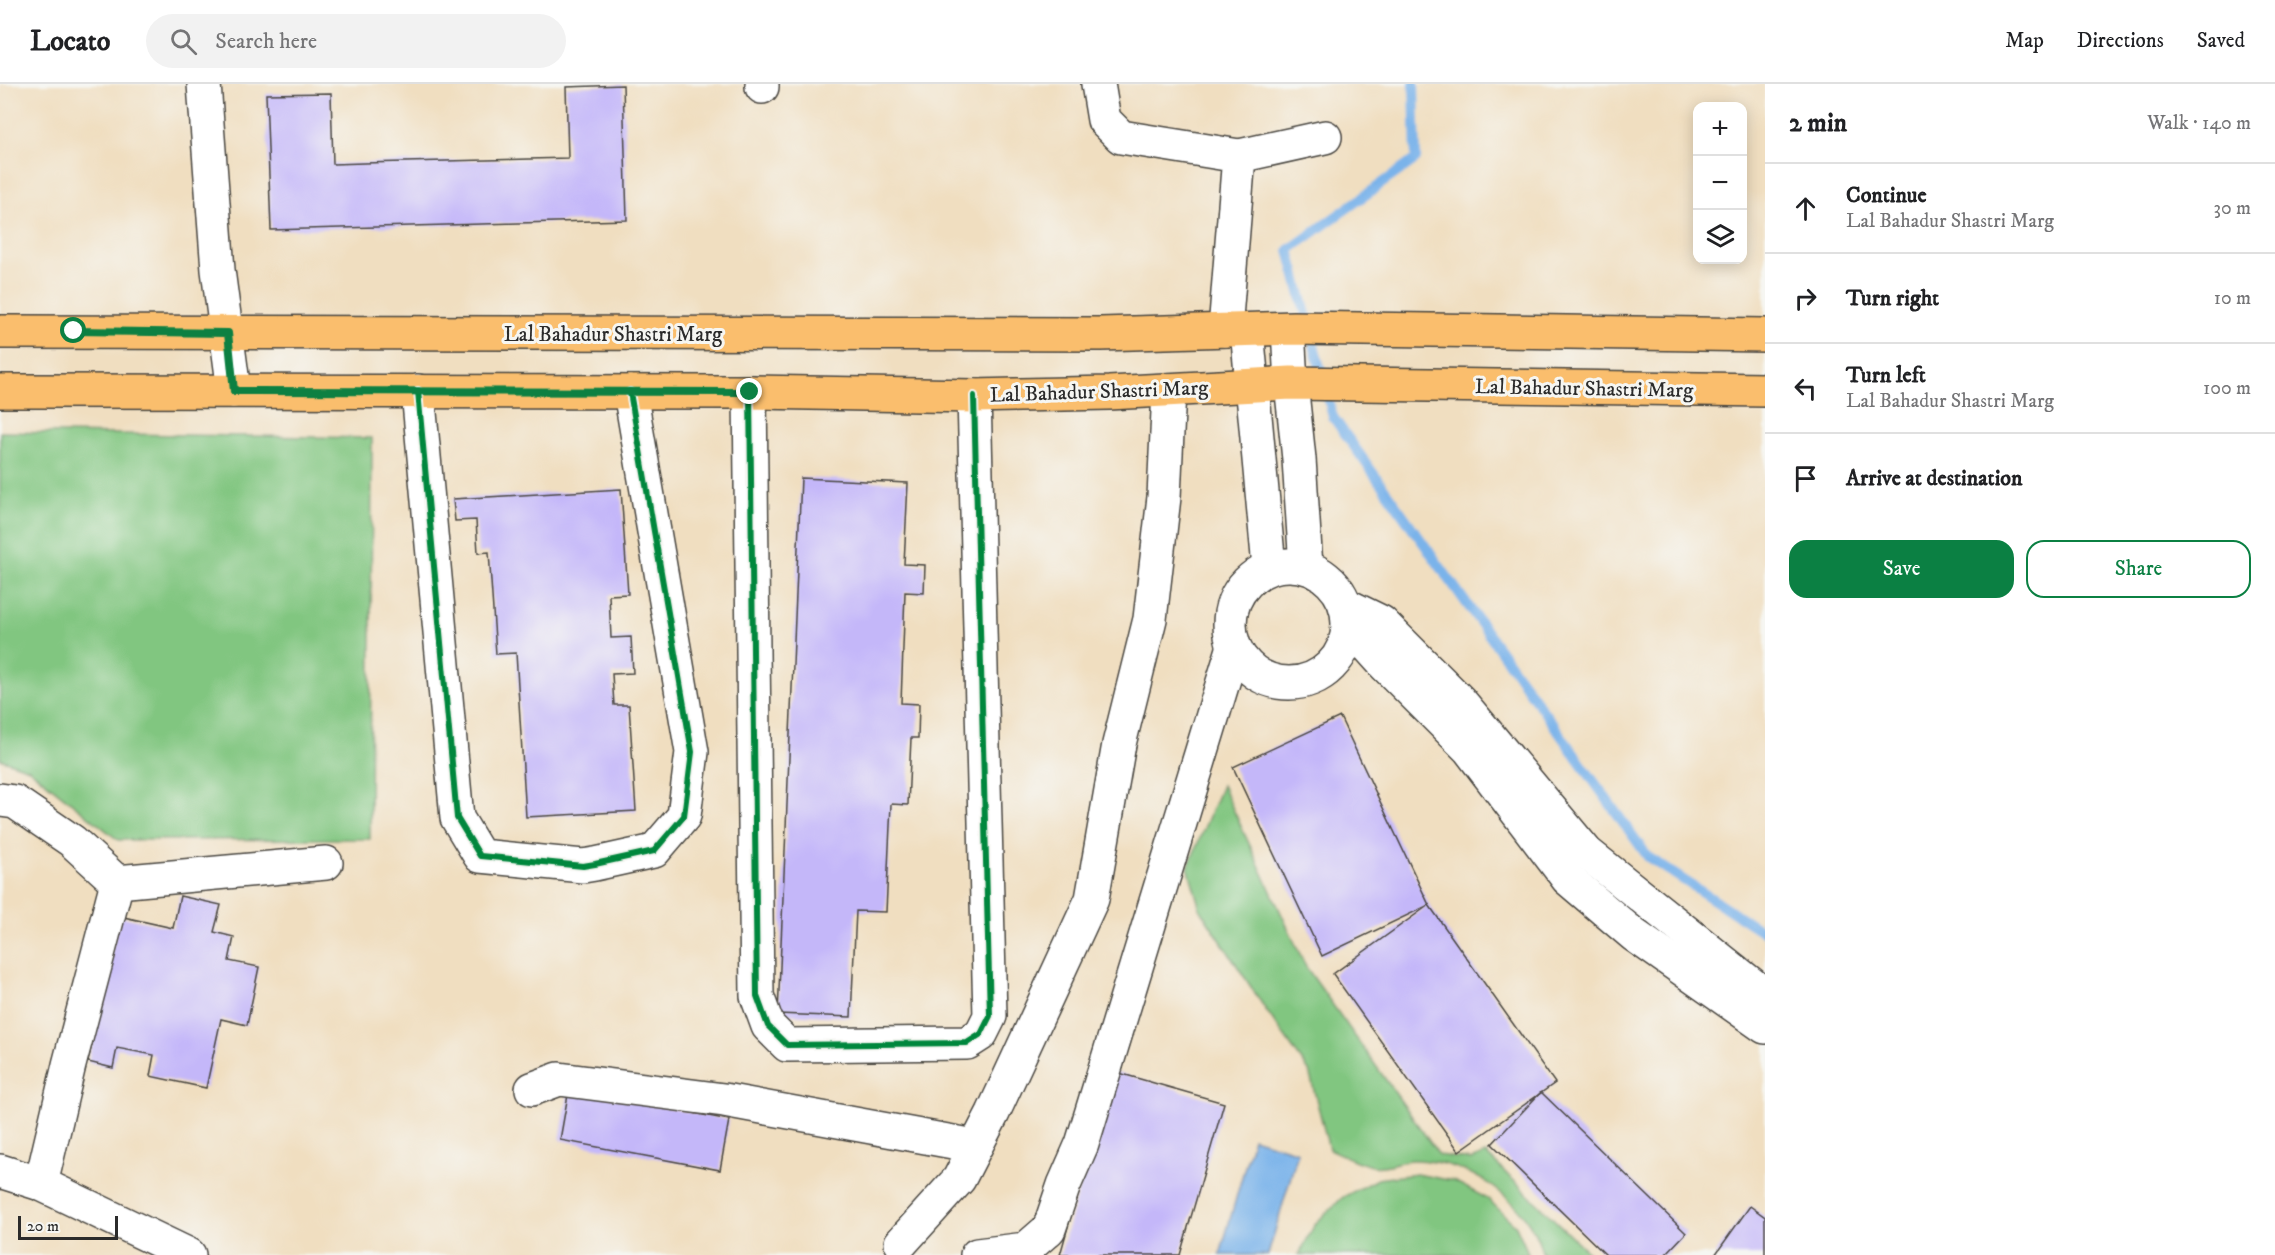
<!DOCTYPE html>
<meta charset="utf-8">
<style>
:root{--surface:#fff;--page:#f2f2f2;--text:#202124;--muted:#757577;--line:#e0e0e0;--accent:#0b8043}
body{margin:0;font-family:"IM FELL DW Pica",serif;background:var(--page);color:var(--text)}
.controls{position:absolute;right:18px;top:18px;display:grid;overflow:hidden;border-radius:12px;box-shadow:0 3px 15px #0003}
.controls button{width:54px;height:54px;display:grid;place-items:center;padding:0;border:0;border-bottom:2px solid var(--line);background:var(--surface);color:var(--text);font:30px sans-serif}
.scale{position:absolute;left:18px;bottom:15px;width:100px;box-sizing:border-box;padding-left:6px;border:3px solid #2b2b2b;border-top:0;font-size:16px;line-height:21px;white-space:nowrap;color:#2b2b2b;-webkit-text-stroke:4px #f6f6f2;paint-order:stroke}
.stop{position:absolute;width:18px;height:18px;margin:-14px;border:4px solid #0b8043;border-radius:50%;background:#fff}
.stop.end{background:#0b8043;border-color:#fff;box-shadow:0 2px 6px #0008}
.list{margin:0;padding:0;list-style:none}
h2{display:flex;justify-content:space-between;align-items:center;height:78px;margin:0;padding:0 24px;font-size:26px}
h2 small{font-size:20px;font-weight:400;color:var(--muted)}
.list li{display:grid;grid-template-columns:39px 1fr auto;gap:18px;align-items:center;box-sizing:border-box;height:90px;padding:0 24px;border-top:2px solid var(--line)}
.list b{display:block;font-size:22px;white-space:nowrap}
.list p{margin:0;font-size:20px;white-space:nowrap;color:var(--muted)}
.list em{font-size:20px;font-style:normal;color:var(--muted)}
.actions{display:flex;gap:12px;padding:18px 24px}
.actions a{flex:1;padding:14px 0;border:2px solid var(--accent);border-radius:18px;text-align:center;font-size:21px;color:var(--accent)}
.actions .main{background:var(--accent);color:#fff}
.icon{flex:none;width:33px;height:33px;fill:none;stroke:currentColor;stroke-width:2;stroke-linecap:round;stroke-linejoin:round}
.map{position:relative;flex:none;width:1765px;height:1171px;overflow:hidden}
header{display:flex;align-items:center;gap:36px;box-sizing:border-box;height:84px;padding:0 30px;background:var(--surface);border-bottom:2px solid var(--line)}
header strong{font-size:28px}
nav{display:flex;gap:33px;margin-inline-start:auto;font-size:21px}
.search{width:420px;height:54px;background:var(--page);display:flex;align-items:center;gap:15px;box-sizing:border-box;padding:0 21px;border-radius:33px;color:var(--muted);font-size:22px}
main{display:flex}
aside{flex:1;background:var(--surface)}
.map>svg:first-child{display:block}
</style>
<header>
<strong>Locato</strong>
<div class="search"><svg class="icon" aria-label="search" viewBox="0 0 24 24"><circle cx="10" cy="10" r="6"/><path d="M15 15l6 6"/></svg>Search here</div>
<nav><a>Map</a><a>Directions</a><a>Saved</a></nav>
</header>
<main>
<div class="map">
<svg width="1765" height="1171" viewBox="0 0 1765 1171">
<rect width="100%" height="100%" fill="#f6f6f2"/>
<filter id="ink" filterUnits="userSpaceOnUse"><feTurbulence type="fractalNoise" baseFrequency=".0167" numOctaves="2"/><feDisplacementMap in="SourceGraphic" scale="12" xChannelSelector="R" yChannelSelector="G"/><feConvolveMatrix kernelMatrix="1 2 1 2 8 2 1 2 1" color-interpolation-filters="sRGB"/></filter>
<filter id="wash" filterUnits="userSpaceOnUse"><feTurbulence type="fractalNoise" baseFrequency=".008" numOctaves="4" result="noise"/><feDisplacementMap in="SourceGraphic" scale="24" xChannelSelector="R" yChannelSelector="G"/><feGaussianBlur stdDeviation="1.35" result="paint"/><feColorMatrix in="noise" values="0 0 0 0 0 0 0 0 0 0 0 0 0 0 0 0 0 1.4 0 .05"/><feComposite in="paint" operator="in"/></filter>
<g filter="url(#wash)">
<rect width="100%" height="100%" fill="#f0dec0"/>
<g fill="#81c680" stroke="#567856" stroke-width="1.5">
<polygon points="0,348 372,354 370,755 118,756 29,685 0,675"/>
<path d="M1222,701L1306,883L1439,1071L1471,1076L1486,1070L1591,1171H1543C1528,1116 1470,1077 1413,1076C1400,1076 1385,1085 1372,1082C1358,1079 1342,1071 1329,1065L1309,987L1266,926L1200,825L1188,783Z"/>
<polygon points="1416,1090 1454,1097 1488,1115 1516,1142 1529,1171 1299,1171 1315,1140 1343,1113 1377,1095"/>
</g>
<polygon fill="#7ab3ea" stroke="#526f8a" stroke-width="1.5" points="1253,1054 1298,1068 1268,1171 1220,1171"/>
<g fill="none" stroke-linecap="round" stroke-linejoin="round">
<polyline stroke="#7ab3ea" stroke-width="10" points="1414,0 1416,75 1289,166 1333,333 1648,773 1765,849"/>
</g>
<g id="blocks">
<g fill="#c4b7f9">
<polygon points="623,1 627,136 271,146 266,10 331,9 333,80 364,79 568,74 566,3"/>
<polygon points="801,394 908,399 904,480 925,481 924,509 905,508 901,619 919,620 918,654 911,654 908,721 891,720 886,828 856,827 851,933 778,930"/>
<polygon points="621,405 628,510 609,511 611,554 631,553 633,589 612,590 614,621 629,621 636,727 526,733 516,569 496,570 489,468 478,469 476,436 455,437 453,415"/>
<polygon points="1340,633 1429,821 1322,872 1233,683"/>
<polygon points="180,812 221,821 214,848 234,853 229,877 259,883 247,941 221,935 206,1004 150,992 154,971 117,964 113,984 88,978 119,832 173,844"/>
<polygon points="1429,821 1555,999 1459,1067 1333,890"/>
<polygon points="1112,987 1224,1019 1180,1171 1060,1171"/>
<polygon points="569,1005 729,1036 720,1086 560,1056"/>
<polygon points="1541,1008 1686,1149 1665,1171 1606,1171 1492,1060"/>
<polygon points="1750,1122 1765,1133 1765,1171 1715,1171"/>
</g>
</g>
</g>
<g filter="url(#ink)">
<use href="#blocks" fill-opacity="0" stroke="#494641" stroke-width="1.5"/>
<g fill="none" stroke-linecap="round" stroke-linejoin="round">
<defs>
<g id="minor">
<polyline points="204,0 218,186 234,307"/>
<polyline points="1098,0 1104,36 1121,53 1239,72 1225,246"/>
<polyline points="762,3 762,0"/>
<polyline points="1239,72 1325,53"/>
<polyline points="1288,245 1291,299 1299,375 1306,483"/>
<polyline points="1247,246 1269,483"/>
<polyline points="418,307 457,734 480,772 583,782 595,780 654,767 684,732 692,668 630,308"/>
<polyline points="750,308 757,912 768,942 787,961 967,959 981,950 990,932 974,312"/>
<circle cx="1289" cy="540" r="59"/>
<polyline points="1346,521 1381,538 1460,617 1587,769 1765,911"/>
<polyline points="1349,541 1384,580 1469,665 1568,795 1634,851 1765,943"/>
<polyline points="0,716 15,718 72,757 117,798 326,779"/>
<polyline points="117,798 69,981 41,1100 189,1171"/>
<polyline points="532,1005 559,995 724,1016 975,1062"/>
<polyline points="0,1087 41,1100"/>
<polyline points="901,1159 959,1095 993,1029 1092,815 1119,660 1150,535 1164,413 1169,306"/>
<polyline points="977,1171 1026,1165 1049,1145 1064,1101 1082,1060 1234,562"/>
</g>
<g id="major">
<polyline points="0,248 1101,250 1293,244 1765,251"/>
<polyline points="0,307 750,308 974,312 1109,309 1291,299 1765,306"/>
</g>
</defs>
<use href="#minor" stroke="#494641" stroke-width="36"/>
<use href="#major" stroke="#494641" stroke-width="36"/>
<use href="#minor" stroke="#fff" stroke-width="33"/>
<use href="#major" stroke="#fabe6d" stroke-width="33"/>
<defs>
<g id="cycleway">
<polyline points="418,307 457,734 480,772 583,782 595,780 654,767 684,732 692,668 630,308"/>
<polyline points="750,308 757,912 768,942 787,961 967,959 981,950 990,932 974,312"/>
</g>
</defs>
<use href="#cycleway" stroke="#f6f6f2" stroke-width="10"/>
<use href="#cycleway" stroke="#00873e" stroke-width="6"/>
</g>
</g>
<g fill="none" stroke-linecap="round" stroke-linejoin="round" filter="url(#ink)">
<polyline stroke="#0b8043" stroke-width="8" points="74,247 228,249 234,307 750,308"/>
</g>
<g text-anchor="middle" stroke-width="6" stroke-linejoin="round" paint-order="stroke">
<g font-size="21" fill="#2b2b2b" stroke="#f6f6f2">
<text x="613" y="257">Lal Bahadur Shastri Marg</text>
<text transform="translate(1584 304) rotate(1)" y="7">Lal Bahadur Shastri Marg</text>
<text transform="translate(1099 307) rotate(-2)" y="7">Lal Bahadur Shastri Marg</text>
</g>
</g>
</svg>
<div class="controls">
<button>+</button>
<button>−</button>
<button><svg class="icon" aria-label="layers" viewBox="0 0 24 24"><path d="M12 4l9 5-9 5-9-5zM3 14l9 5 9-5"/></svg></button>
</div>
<div class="scale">20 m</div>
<div class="stop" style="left:74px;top:247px"></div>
<div class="stop end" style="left:750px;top:308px"></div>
</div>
<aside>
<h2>2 min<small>Walk · 140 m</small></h2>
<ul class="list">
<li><svg class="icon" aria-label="ahead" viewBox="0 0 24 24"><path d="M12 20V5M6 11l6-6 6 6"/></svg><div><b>Continue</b><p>Lal Bahadur Shastri Marg</p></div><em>30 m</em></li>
<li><svg class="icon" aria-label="right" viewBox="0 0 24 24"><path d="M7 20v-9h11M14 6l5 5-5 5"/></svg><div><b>Turn right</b></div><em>10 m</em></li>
<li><svg class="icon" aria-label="left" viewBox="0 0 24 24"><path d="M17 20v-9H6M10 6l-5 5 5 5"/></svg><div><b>Turn left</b><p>Lal Bahadur Shastri Marg</p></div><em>100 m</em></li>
<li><svg class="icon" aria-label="arrive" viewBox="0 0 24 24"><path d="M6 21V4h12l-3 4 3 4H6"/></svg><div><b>Arrive at destination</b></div></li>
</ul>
<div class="actions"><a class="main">Save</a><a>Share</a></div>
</aside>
</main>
